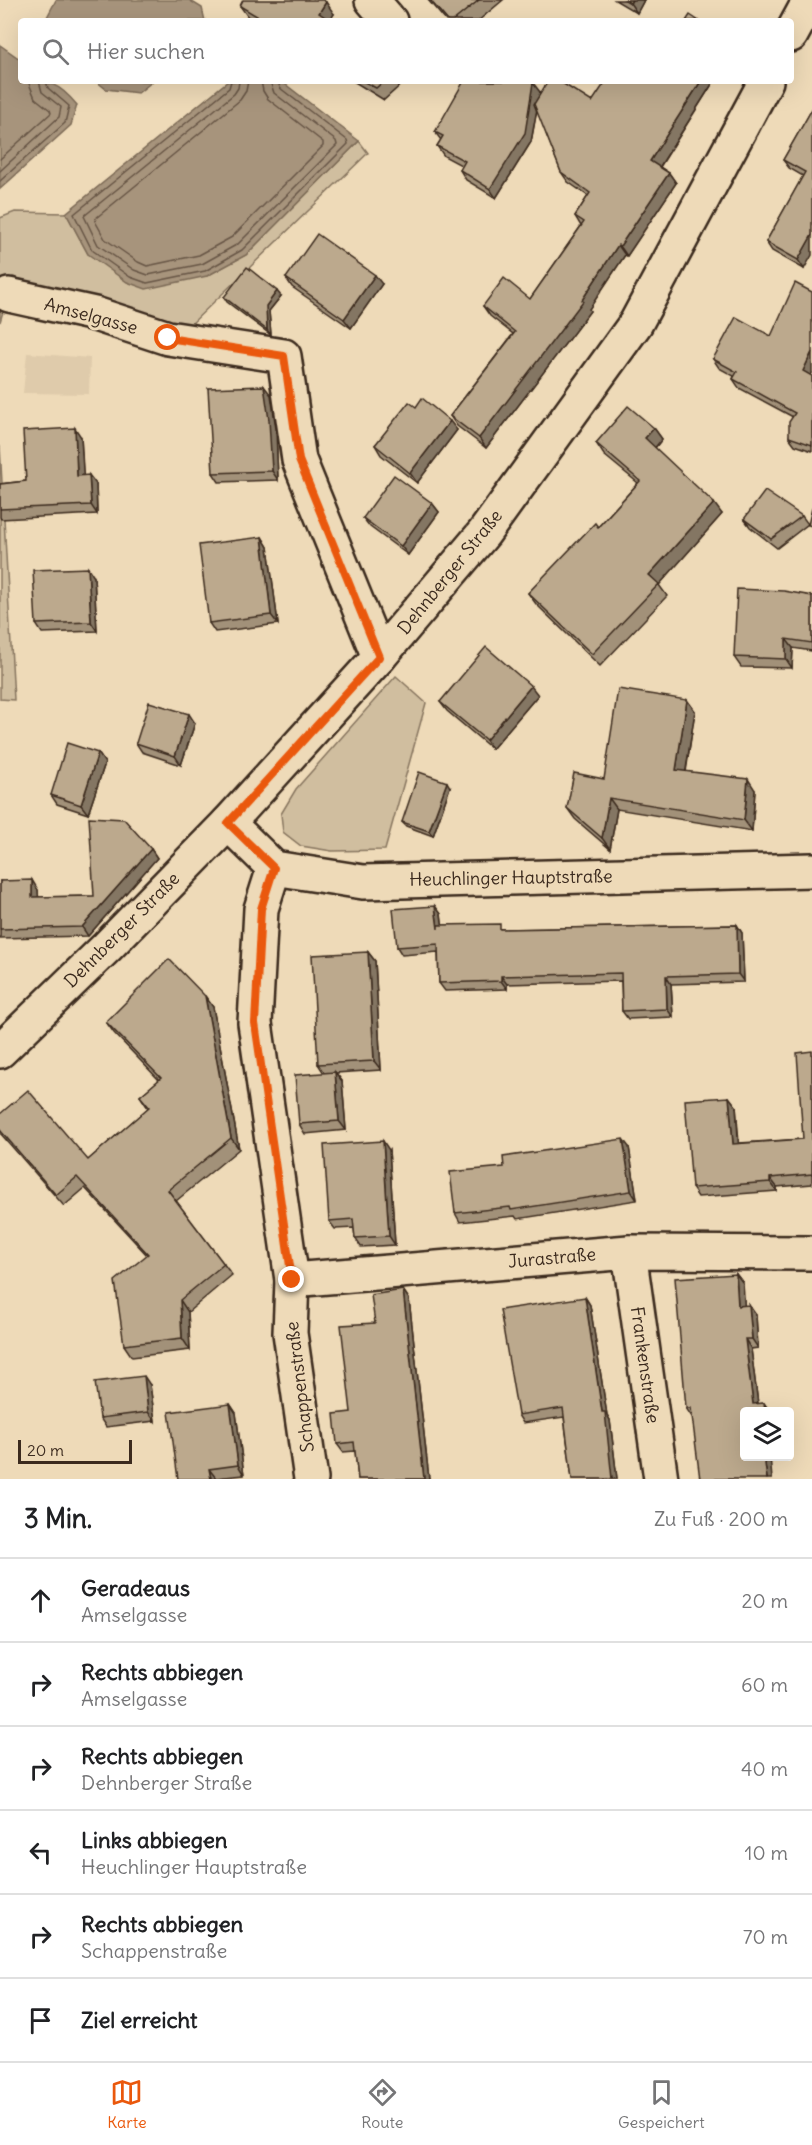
<!DOCTYPE html>
<html lang="de">
<meta charset="utf-8">
<style>
:root{--surface:#fff;--page:#f2f2f2;--text:#202124;--muted:#757577;--line:#e0e0e0;--accent:#ea580c}
body{margin:0;font-family:Delius,sans-serif;background:var(--page);color:var(--text)}
.controls{position:absolute;right:18px;bottom:18px;display:grid;overflow:hidden;border-radius:6px;box-shadow:0 6px 24px #0002}
.controls button{width:54px;height:54px;display:grid;place-items:center;padding:0;border:0;border-bottom:2px solid var(--line);background:var(--surface);color:var(--text);font:30px sans-serif}
.scale{position:absolute;left:18px;bottom:15px;width:114px;box-sizing:border-box;padding-left:6px;border:3px solid #3b2a1e;border-top:0;font-size:16px;line-height:21px;white-space:nowrap;color:#3b2a1e;-webkit-text-stroke:4px #eedab8;paint-order:stroke}
.stop{position:absolute;width:18px;height:18px;margin:-14px;border:4px solid #ea580c;border-radius:50%;background:#fff}
.stop.end{background:#ea580c;border-color:#fff;box-shadow:0 2px 6px #0008}
.list{margin:0;padding:0;list-style:none}
h2{display:flex;justify-content:space-between;align-items:center;height:78px;margin:0;padding:0 24px;font-size:26px}
h2 small{font-size:20px;font-weight:400;color:var(--muted)}
.list li{display:grid;grid-template-columns:39px 1fr auto;gap:18px;align-items:center;box-sizing:border-box;height:84px;padding:0 24px;border-top:2px solid var(--line)}
.list b{display:block;font-size:22px;white-space:nowrap}
.list p{margin:0;font-size:20px;white-space:nowrap;color:var(--muted)}
.list em{font-size:20px;font-style:normal;color:var(--muted)}
.icon{flex:none;width:33px;height:33px;fill:none;stroke:currentColor;stroke-width:2;stroke-linecap:round;stroke-linejoin:round}
.map{position:relative;flex:none;width:812px;height:1479px;overflow:hidden}
.search{position:absolute;background:var(--surface);box-shadow:0 6px 24px #0002;left:18px;right:18px;top:18px;height:66px;display:flex;align-items:center;gap:15px;box-sizing:border-box;padding:0 21px;border-radius:6px;color:var(--muted);font-size:22px}
.sheet{height:582px;background:var(--surface)}
nav{display:flex;justify-content:space-around;align-items:center;box-sizing:border-box;height:84px;border-top:2px solid var(--line);background:var(--surface);font-size:16px;color:var(--muted)}
nav a{display:grid;justify-items:center;gap:3px}
nav .on{color:var(--accent)}
.map>svg:first-child{display:block}
</style>
<div class="map">
<svg width="812" height="1479" viewBox="0 0 812 1479">
<rect width="100%" height="100%" fill="#eedab8"/>
<filter id="ink" filterUnits="userSpaceOnUse"><feTurbulence type="fractalNoise" baseFrequency=".0167" numOctaves="2"/><feDisplacementMap in="SourceGraphic" scale="12" xChannelSelector="R" yChannelSelector="G"/><feConvolveMatrix kernelMatrix="1 2 1 2 8 2 1 2 1" color-interpolation-filters="sRGB"/></filter>
<g filter="url(#ink)">
<polygon fill="#dfcbab" points="27,353 90,358 89,394 23,393"/>
<g fill="#d0be9f" stroke="#86745e" stroke-width="1.5">
<polygon points="359,141 368,153 186,329 13,277 0,322 0,218 15,212 66,213 88,254 207,276 246,255"/>
<polygon points="0,446 14,700 0,699"/>
<polygon points="396,676 426,703 385,850 332,851 301,846 283,832 281,814 296,789"/>
</g>
<g fill="#a7947c" stroke="#7c6a56" stroke-width="1.5">
<polygon points="56,0 189,0 202,8 205,21 45,21"/>
<path d="M0,45L21,60V81C49,81 58,82 77,105L71,125L0,189Z"/>
<polygon points="96,81 153,81 138,93 106,89"/>
<polygon points="228,81 281,81 359,141 246,255 207,276 146,289 127,282 88,254 66,213"/>
</g>
<g fill="none" stroke-linecap="round" stroke-linejoin="round">
<g stroke="#665444" stroke-width="1.5">
<polyline points="231,81 229,88 74,214 92,250 130,277 147,283 205,271 242,250 348,144 347,140 280,88 278,81"/>
<polyline points="239,81 238,88 234,94 84,216 98,245 134,270 148,275 202,264 238,244 337,145 336,141 274,93 270,81"/>
<polyline points="248,81 246,91 240,100 96,218 95,221 105,239 138,262 147,266 199,255 232,237 323,146 323,142 268,99 263,91 261,81"/>
<polyline points="0,159 51,113 50,110 35,98 28,81"/>
<polyline points="0,171 59,117 61,107 42,92 39,81"/>
<polyline points="0,181 65,123 69,106 48,88 46,81"/>
</g>
<defs>
<g id="minor">
<polyline points="372,0 390,21"/>
<polyline points="791,35 810,0"/>
<polyline points="9,295 95,314 168,338 284,356 299,460 379,657"/>
<polyline points="228,823 274,868 363,882 812,870"/>
<polyline points="274,868 261,909 255,1023 292,1280 290,1333 311,1479"/>
<polyline points="0,1051 107,947 228,823 379,657 484,533 636,323 766,81"/>
<polyline points="629,1252 661,1479"/>
<polyline points="292,1280 629,1252 812,1253"/>
</g>
</defs>
<use href="#minor" stroke="#3b2a1e" stroke-width="38"/>
<use href="#minor" stroke="#eedab8" stroke-width="33"/>
</g>
<g fill="#a29179" stroke="#3b2a1e" stroke-width="1.5">
<polygon points="428,0 503,0 478,21 446,21"/>
<polygon points="615,0 644,0 637,13"/>
<polygon points="240,6 334,14 330,20 331,21 255,21 248,17"/>
<polygon points="353,81 405,81 384,100"/>
<polygon points="714,81 660,167 669,173 676,183 627,256 625,255 589,309 590,311 486,448 457,426 450,416 513,334 490,316 483,306 530,299 581,226 575,216 588,196 568,182 561,172 537,110 531,142 496,198 466,180 460,170 463,166 444,156 437,146 441,140 435,132 540,92 539,96 592,102"/>
<polygon points="812,109 804,269 772,251 766,242 803,176 789,168 783,160"/>
<polygon points="286,278 382,284 351,328 292,287"/>
<polygon points="281,296 269,311 271,335 227,302 224,297"/>
<polygon points="713,359 812,373 811,375 812,376 812,451 795,445 789,437 793,417 739,388 733,379 734,376 719,368"/>
<polygon points="271,395 276,429 278,480 219,482 213,473"/>
<polygon points="416,407 457,430 417,483 381,455 375,445"/>
<polygon points="654,428 662,439 655,448 722,514 659,585 667,596 600,666 536,604 528,593 598,527 638,483 604,455 596,443"/>
<polygon points="81,437 83,476 96,484 97,514 1,519 0,517 0,484 26,481"/>
<polygon points="432,503 439,512 408,555 370,527 363,518"/>
<polygon points="802,516 808,524 777,548 750,527 744,519"/>
<polygon points="262,537 268,547 278,624 215,632 209,623"/>
<polygon points="94,577 97,631 42,633 36,624"/>
<polygon points="812,596 812,651 793,648 792,668 741,667 734,657"/>
<polygon points="538,695 492,749 447,711 440,702"/>
<polygon points="687,700 695,711 686,772 755,790 752,831 617,809 610,849 575,819 567,808 604,779"/>
<polygon points="195,723 181,765 142,752 136,743"/>
<polygon points="98,753 105,763 88,814 57,804 51,795"/>
<polygon points="450,787 433,836 406,826 402,822"/>
<polygon points="151,849 157,858 88,936 0,938 0,881 38,890 38,897 94,896"/>
<polygon points="435,906 441,914 442,925 504,929 737,925 742,933 744,982 671,984 673,1017 628,1019 622,1011 621,981 507,984 507,989 445,991 439,983 438,952 402,955 397,947"/>
<polygon points="368,952 375,961 381,1070 336,1073 342,1081 346,1130 305,1134 299,1124 324,1073 318,1064"/>
<polygon points="205,996 213,1007 239,1149 176,1201 232,1275 188,1312 190,1350 132,1357 124,1345 147,1255 85,1188 64,1206 0,1133 0,1114 88,1160 148,1108 140,1096 159,1080 114,1033 106,1022"/>
<polygon points="812,1051 812,1184 777,1187 777,1191 698,1197 692,1188 729,1097 736,1106 739,1143 803,1139"/>
<polygon points="629,1147 637,1200 517,1219 515,1216 460,1222 455,1213 504,1167"/>
<polygon points="389,1150 395,1245 361,1247 355,1238 354,1228 335,1229 329,1221"/>
<polygon points="736,1274 743,1283 744,1306 756,1315 758,1348 751,1349 758,1404 764,1403 770,1412 744,1412 692,1417 686,1408"/>
<polygon points="403,1290 409,1299 429,1479 358,1479 355,1451 343,1452 337,1444 351,1412 375,1323"/>
<polygon points="585,1297 590,1305 607,1415 610,1420 617,1479 572,1479 564,1417 523,1423 518,1415"/>
<polygon points="150,1385 155,1421 106,1427 100,1418"/>
<polygon points="230,1404 236,1413 244,1475 216,1478 216,1479 178,1479"/>
</g>
<g fill="#847663" stroke="#3b2a1e" stroke-width="1.5">
<polygon points="632,0 644,0 637,13 630,3"/>
<polygon points="326,2 334,14 329,21 319,13"/>
<polygon points="701,81 714,81 657,171 650,161"/>
<polygon points="533,83 540,92 531,142 496,198 490,189"/>
<polygon points="669,173 676,183 627,256 620,246"/>
<polygon points="812,235 812,255 804,269 798,260"/>
<polygon points="618,245 625,255 589,309 590,311 486,448 479,438 582,300"/>
<polygon points="375,275 382,284 351,328 344,319"/>
<polygon points="277,291 281,296 269,311 271,335 267,330 266,306"/>
<polygon points="812,352 812,373 809,380 803,371"/>
<polygon points="264,386 271,395 276,429 278,480 272,471"/>
<polygon points="450,421 457,430 417,483 410,473"/>
<polygon points="75,428 81,437 84,486 77,476"/>
<polygon points="654,428 662,439 653,450 645,438"/>
<polygon points="89,475 96,484 97,514 91,505"/>
<polygon points="432,503 439,512 408,555 401,546"/>
<polygon points="714,503 722,514 659,585 649,575"/>
<polygon points="262,537 268,547 278,624 271,615"/>
<polygon points="88,568 94,577 97,631 91,622"/>
<polygon points="786,639 793,648 792,668 786,659"/>
<polygon points="531,686 538,695 492,749 486,740"/>
<polygon points="687,700 695,711 684,782 676,770"/>
<polygon points="189,714 195,723 181,765 175,756"/>
<polygon points="98,753 105,763 88,814 81,805"/>
<polygon points="748,779 755,790 752,831 744,820"/>
<polygon points="447,782 450,787 433,836 429,831"/>
<polygon points="609,798 617,809 610,849 602,838"/>
<polygon points="151,849 157,858 88,936 82,927"/>
<polygon points="32,880 38,890 39,906 32,897"/>
<polygon points="435,906 441,914 444,937 438,929"/>
<polygon points="737,925 742,933 744,982 738,974"/>
<polygon points="368,952 375,961 381,1070 374,1061"/>
<polygon points="501,976 507,984 507,989 501,981"/>
<polygon points="666,976 671,984 673,1017 667,1009"/>
<polygon points="205,996 213,1007 239,1149 231,1138"/>
<polygon points="335,1072 342,1081 346,1130 339,1121"/>
<polygon points="729,1097 736,1106 739,1153 733,1144"/>
<polygon points="623,1139 629,1147 637,1200 631,1191"/>
<polygon points="383,1141 389,1150 395,1245 389,1236"/>
<polygon points="770,1178 777,1187 777,1191 770,1182"/>
<polygon points="736,1274 743,1283 745,1315 738,1306"/>
<polygon points="403,1290 409,1299 429,1479 424,1479"/>
<polygon points="585,1297 590,1305 607,1415 610,1420 617,1479 612,1479"/>
<polygon points="180,1300 188,1312 190,1350 182,1338"/>
<polygon points="749,1305 756,1315 758,1348 752,1339"/>
<polygon points="745,1339 751,1349 759,1412 753,1404"/>
<polygon points="144,1376 150,1385 155,1421 148,1412"/>
<polygon points="764,1403 770,1412 765,1412"/>
<polygon points="230,1404 236,1413 244,1475 238,1465"/>
<polygon points="764,1456 770,1456 772,1479 767,1479"/>
<polygon points="209,1469 216,1478 216,1479 211,1479"/>
</g>
<g fill="#bca98d" stroke="#3b2a1e" stroke-width="1.5">
<polygon points="243,0 323,0 326,2 319,13 331,21 265,21 240,6"/>
<polygon points="430,0 479,0 453,21 448,21"/>
<polygon points="625,0 632,0 630,3"/>
<polygon points="690,15 699,21 686,21"/>
<polygon points="363,81 384,81 376,88"/>
<polygon points="464,81 530,81 533,83 525,133 490,189 460,170 465,161 437,146 443,136 435,132"/>
<polygon points="548,81 559,81 592,102 606,81 701,81 650,161 669,173 620,246 618,245 582,300 583,301 479,438 450,416 515,332 483,306 504,278 530,299 584,222 575,216 590,193 561,172 534,104"/>
<polygon points="812,109 812,235 798,260 766,242 805,172 783,160"/>
<polygon points="317,234 375,275 344,319 286,278"/>
<polygon points="247,267 277,291 266,306 267,330 224,297"/>
<polygon points="795,283 812,292 812,352 803,371 812,376 812,445 789,437 789,422 795,413 733,379 737,372 713,359 736,317 771,336"/>
<polygon points="264,386 269,420 272,471 213,473 208,388"/>
<polygon points="422,398 450,421 410,473 375,445 409,402 416,407"/>
<polygon points="628,406 654,428 645,438 714,503 649,575 659,584 592,654 528,593 595,523 598,527 640,481 596,443"/>
<polygon points="75,428 77,476 89,475 91,505 0,509 0,484 26,481 23,431"/>
<polygon points="394,475 432,503 401,546 363,518"/>
<polygon points="765,491 802,516 771,539 744,519"/>
<polygon points="812,508 812,526 808,525"/>
<polygon points="262,537 271,615 209,623 199,545"/>
<polygon points="88,568 91,622 36,624 33,570"/>
<polygon points="737,589 784,591 812,596 812,643 786,639 786,659 734,657"/>
<polygon points="486,647 531,686 486,740 440,702"/>
<polygon points="618,689 687,700 676,770 748,779 744,820 609,798 602,838 567,808 574,773 604,779"/>
<polygon points="149,702 189,714 175,756 136,743"/>
<polygon points="67,743 98,753 81,805 51,795"/>
<polygon points="419,772 447,782 429,831 402,822"/>
<polygon points="89,817 124,819 151,849 82,927 0,929 0,881 32,880 32,897 94,896"/>
<polygon points="435,906 438,929 438,925 500,924 500,929 737,925 738,974 666,976 667,1009 622,1011 621,973 501,976 501,981 439,983 438,944 397,947 393,909"/>
<polygon points="368,952 374,1061 318,1064 312,955"/>
<polygon points="169,959 205,996 231,1138 168,1190 224,1264 180,1300 182,1338 124,1345 115,1281 148,1254 77,1177 56,1195 0,1130 0,1114 28,1090 88,1160 149,1107 140,1096 161,1078 106,1022"/>
<polygon points="812,1051 812,1174 770,1178 770,1182 692,1188 685,1100 729,1097 733,1144 803,1139 797,1053"/>
<polygon points="335,1072 339,1121 299,1124 295,1075"/>
<polygon points="623,1139 631,1191 511,1210 510,1207 455,1213 450,1172 504,1167 503,1157"/>
<polygon points="383,1141 389,1236 355,1238 353,1219 329,1221 324,1145"/>
<polygon points="736,1274 738,1306 749,1305 752,1339 745,1339 753,1404 764,1403 765,1412 744,1412 744,1456 764,1456 767,1479 700,1479 691,1408 686,1408 675,1278"/>
<polygon points="403,1290 424,1479 358,1479 354,1442 337,1444 334,1414 351,1412 341,1325 375,1323 371,1295"/>
<polygon points="585,1297 602,1412 605,1412 612,1479 572,1479 563,1408 518,1415 500,1310"/>
<polygon points="144,1376 148,1412 100,1418 95,1382"/>
<polygon points="230,1404 238,1465 209,1469 211,1479 178,1479 169,1412"/>
</g>
</g>
<g fill="none" stroke-linecap="round" stroke-linejoin="round" filter="url(#ink)">
<polyline stroke="#ea580c" stroke-width="8" points="168,338 284,356 299,460 379,657 228,823 274,868 261,909 255,1023 292,1280"/>
</g>
<g text-anchor="middle" stroke-width="6" stroke-linejoin="round" paint-order="stroke">
<g font-size="18" fill="#3b2a1e" stroke="#eedab8">
<text transform="translate(91 316) rotate(15)" y="6">Amselgasse</text>
<text transform="translate(450 572) rotate(-51)" y="6">Dehnberger Straße</text>
<text transform="translate(511 878) rotate(-1)" y="6">Heuchlinger Hauptstraße</text>
<text transform="translate(122 930) rotate(-45)" y="6">Dehnberger Straße</text>
<text transform="translate(552 1258) rotate(-5)" y="6">Jurastraße</text>
<text transform="translate(645 1365) rotate(82)" y="6">Frankenstraße</text>
<text transform="translate(300 1387) rotate(-97)" y="6">Schappenstraße</text>
</g>
</g>
</svg>
<div class="controls">
<button><svg class="icon" aria-label="layers" viewBox="0 0 24 24"><path d="M12 4l9 5-9 5-9-5zM3 14l9 5 9-5"/></svg></button>
</div>
<div class="scale">20 m</div>
<div class="stop" style="left:168px;top:338px"></div>
<div class="stop end" style="left:292px;top:1280px"></div>
<div class="search"><svg class="icon" aria-label="search" viewBox="0 0 24 24"><circle cx="10" cy="10" r="6"/><path d="M15 15l6 6"/></svg>Hier suchen</div>
</div>
<section class="sheet">
<h2>3 Min.<small>Zu Fuß · 200 m</small></h2>
<ul class="list">
<li><svg class="icon" aria-label="ahead" viewBox="0 0 24 24"><path d="M12 20V5M6 11l6-6 6 6"/></svg><div><b>Geradeaus</b><p>Amselgasse</p></div><em>20 m</em></li>
<li><svg class="icon" aria-label="right" viewBox="0 0 24 24"><path d="M7 20v-9h11M14 6l5 5-5 5"/></svg><div><b>Rechts abbiegen</b><p>Amselgasse</p></div><em>60 m</em></li>
<li><svg class="icon" aria-label="right" viewBox="0 0 24 24"><path d="M7 20v-9h11M14 6l5 5-5 5"/></svg><div><b>Rechts abbiegen</b><p>Dehnberger Straße</p></div><em>40 m</em></li>
<li><svg class="icon" aria-label="left" viewBox="0 0 24 24"><path d="M17 20v-9H6M10 6l-5 5 5 5"/></svg><div><b>Links abbiegen</b><p>Heuchlinger Hauptstraße</p></div><em>10 m</em></li>
<li><svg class="icon" aria-label="right" viewBox="0 0 24 24"><path d="M7 20v-9h11M14 6l5 5-5 5"/></svg><div><b>Rechts abbiegen</b><p>Schappenstraße</p></div><em>70 m</em></li>
<li><svg class="icon" aria-label="arrive" viewBox="0 0 24 24"><path d="M6 21V4h12l-3 4 3 4H6"/></svg><div><b>Ziel erreicht</b></div></li>
</ul>
</section>
<nav>
<a class="on"><svg class="icon" aria-label="map" viewBox="0 0 24 24"><path d="M3 6l6-2 6 2 6-2v14l-6 2-6-2-6 2zM9 4v14M15 6v14"/></svg>Karte</a>
<a><svg class="icon" aria-label="directions" viewBox="0 0 24 24"><path d="M12 3l9 9-9 9-9-9zM9 14v-3h6M13 9l2 2-2 2"/></svg>Route</a>
<a><svg class="icon" aria-label="saved" viewBox="0 0 24 24"><path d="M7 4h10v16l-5-4-5 4z"/></svg>Gespeichert</a>
</nav>
